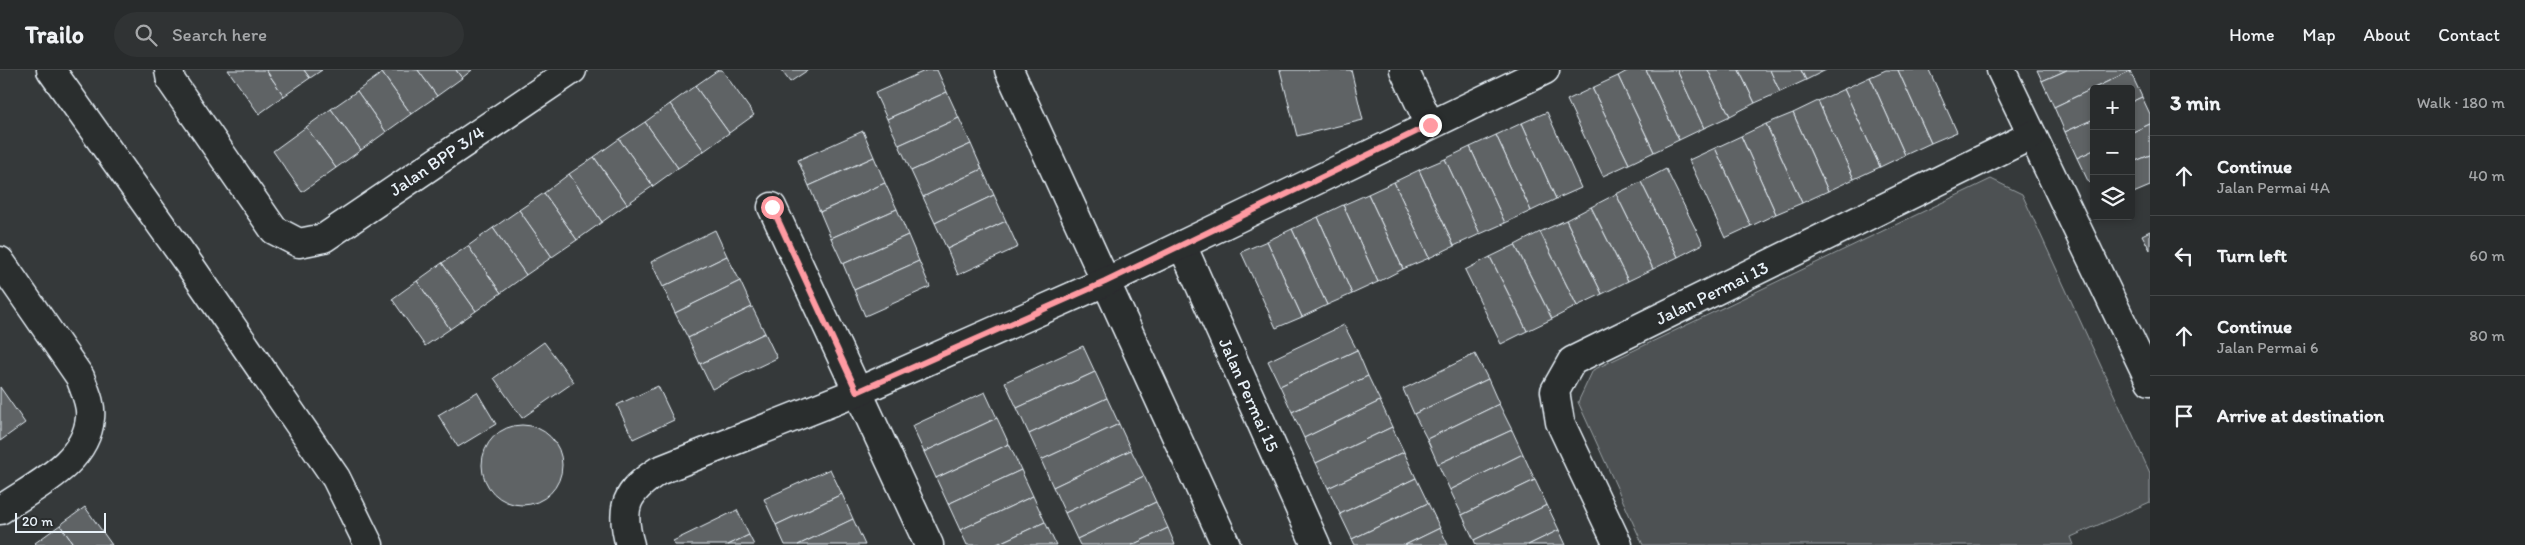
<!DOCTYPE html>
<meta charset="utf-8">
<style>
:root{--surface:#282b2c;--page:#303334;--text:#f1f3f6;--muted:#a5a7a9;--line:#444748}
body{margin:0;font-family:Itim,sans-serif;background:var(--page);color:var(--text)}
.controls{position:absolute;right:15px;top:15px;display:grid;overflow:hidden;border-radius:5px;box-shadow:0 2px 8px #0003}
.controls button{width:45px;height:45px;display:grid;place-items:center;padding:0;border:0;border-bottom:1px solid var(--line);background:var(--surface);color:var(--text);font:25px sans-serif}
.scale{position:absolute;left:15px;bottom:12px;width:91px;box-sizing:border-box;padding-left:5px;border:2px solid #e8f1f8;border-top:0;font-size:14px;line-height:18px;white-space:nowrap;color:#e8f1f8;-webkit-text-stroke:4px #2a2d2e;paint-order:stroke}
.stop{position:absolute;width:15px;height:15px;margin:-11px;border:4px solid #ff9aa2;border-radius:50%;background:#fff}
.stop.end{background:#ff9aa2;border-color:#fff;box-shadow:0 1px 5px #0008}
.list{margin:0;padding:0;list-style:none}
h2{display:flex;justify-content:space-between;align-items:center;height:65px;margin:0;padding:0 20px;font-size:21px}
h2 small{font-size:16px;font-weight:400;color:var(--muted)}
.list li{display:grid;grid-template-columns:32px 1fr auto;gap:15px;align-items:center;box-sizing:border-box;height:80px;padding:0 20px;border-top:1px solid var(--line)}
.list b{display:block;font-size:19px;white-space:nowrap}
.list p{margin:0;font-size:16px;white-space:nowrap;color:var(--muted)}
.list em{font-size:16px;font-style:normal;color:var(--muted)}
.icon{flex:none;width:28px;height:28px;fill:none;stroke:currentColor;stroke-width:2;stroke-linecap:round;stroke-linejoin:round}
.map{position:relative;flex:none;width:2150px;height:475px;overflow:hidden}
header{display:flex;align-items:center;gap:30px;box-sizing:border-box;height:70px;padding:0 25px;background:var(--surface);border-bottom:1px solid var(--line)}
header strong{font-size:24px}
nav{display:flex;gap:28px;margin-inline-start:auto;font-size:18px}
.search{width:350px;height:45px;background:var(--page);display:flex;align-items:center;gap:12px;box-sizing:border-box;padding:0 18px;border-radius:28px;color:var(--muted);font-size:19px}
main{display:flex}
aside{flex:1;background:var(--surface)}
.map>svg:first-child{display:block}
</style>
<header>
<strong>Trailo</strong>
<div class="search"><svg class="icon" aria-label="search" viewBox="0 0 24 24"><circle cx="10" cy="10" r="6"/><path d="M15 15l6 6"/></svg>Search here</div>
<nav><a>Home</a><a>Map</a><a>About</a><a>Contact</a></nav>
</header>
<main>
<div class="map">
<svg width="2150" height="475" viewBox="0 0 2150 475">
<rect width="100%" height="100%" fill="#35393a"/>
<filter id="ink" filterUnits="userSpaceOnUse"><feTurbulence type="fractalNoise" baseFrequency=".02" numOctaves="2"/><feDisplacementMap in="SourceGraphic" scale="10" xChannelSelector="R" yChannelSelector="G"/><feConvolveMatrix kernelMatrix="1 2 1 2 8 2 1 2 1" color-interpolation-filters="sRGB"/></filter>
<g filter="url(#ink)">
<polygon fill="#4d5152" stroke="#9aa1a5" points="1991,109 2022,124 2150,403 2150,432 2071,467 2074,475 1643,475 1578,332 1593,300"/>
<g fill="#5f6365" stroke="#e8f1f8">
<polygon points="228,0 266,0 284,26 259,44"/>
<polygon points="266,0 304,0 310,8 284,26"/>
<polygon points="304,0 322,0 310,8"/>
<polygon points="386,0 418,0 437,26 411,44 382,3"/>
<polygon points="418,0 456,0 462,8 437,26"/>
<polygon points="456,0 472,0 462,8"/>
<polygon points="718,0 722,0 754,45 729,63 695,16"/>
<polygon points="781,0 808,0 790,12"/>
<polygon points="927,0 937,0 947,22 887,49 875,23"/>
<polygon points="1280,0 1351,0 1363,50 1297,66"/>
<polygon points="1629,0 1646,0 1679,70 1654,82 1618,6"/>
<polygon points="1646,0 1677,0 1704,58 1679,70"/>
<polygon points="1677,0 1708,0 1730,46 1704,58"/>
<polygon points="1708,0 1739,0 1755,33 1730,46"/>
<polygon points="1739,0 1770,0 1780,22 1755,33"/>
<polygon points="1770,0 1801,0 1806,10 1780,22"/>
<polygon points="1801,0 1826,0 1806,10"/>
<polygon points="1886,0 1898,0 1931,73 1905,85 1870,7"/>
<polygon points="1898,0 1929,0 1957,62 1931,73"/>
<polygon points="2037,0 2067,0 2042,11"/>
<polygon points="2067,0 2130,0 2130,1 2054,37 2042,11"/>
<polygon points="2130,1 2142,27 2131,32 2131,19 2094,19 2094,49 2065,62 2054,37"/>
<polygon points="382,3 411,44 386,62 357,21"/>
<polygon points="1618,6 1654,82 1629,94 1592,18"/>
<polygon points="1870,7 1905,85 1880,97 1844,19"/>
<polygon points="695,16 729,63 704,81 670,34"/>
<polygon points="1592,18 1629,94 1603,106 1567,30"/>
<polygon points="1844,19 1880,97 1854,109 1818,31"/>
<polygon points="357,21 386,62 361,80 331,39"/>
<polygon points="947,22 959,48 899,75 887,49"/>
<polygon points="2142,27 2150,44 2150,54 2131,63 2131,32"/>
<polygon points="1818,31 1854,109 1828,121 1793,43"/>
<polygon points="670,34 704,81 678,98 645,52"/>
<polygon points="331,39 361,80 336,98 306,57"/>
<polygon points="1547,42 1581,118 1556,129 1522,53"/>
<polygon points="1793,43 1828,121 1802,133 1766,54"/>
<polygon points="959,48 971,74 911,101 899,75"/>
<polygon points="2094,49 2094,80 2077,88 2065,62"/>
<polygon points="645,52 678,98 653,116 619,69"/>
<polygon points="1522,53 1556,129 1531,141 1496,65"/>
<polygon points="1766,54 1802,133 1776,144 1741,66"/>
<polygon points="2150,54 2150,85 2131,93 2131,63"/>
<polygon points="306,57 336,98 302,122 273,81"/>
<polygon points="863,61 874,87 809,116 798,90"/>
<polygon points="1496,65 1531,141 1505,153 1470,77"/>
<polygon points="1741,66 1776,144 1751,156 1715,78"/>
<polygon points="619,69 653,116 627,134 594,87"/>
<polygon points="971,74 982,99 923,127 911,101"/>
<polygon points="1470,77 1505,153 1480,164 1445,89"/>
<polygon points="1715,78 1751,156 1725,168 1689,90"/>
<polygon points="2094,80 2094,111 2089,113 2077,88"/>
<polygon points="2150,85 2150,116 2131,124 2131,93"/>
<polygon points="594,87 627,134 602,152 569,104"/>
<polygon points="874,87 885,113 820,142 809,116"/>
<polygon points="1445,89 1480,164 1454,176 1419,100"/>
<polygon points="982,99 994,125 935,153 923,127"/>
<polygon points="1666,99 1703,174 1678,187 1641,112"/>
<polygon points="1419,100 1454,176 1429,188 1394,112"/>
<polygon points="569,104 602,152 577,170 544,123"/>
<polygon points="1394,112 1429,188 1403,199 1368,124"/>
<polygon points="1641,112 1678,187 1653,199 1616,124"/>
<polygon points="885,113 897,139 831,168 820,142"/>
<polygon points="544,123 577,170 552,187 519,140"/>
<polygon points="1368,124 1403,199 1378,212 1343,135"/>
<polygon points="1616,124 1653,199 1628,211 1591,137"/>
<polygon points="994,125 1006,151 947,179 935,153"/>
<polygon points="1343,135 1378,212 1352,224 1318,147"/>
<polygon points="1591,137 1628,211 1602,224 1566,150"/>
<polygon points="897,139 908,165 843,194 831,168"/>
<polygon points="519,140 552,187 526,205 493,158"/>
<polygon points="1318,147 1352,224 1327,235 1292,159"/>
<polygon points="1566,150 1602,224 1577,236 1540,162"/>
<polygon points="1006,151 1018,177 958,205 947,179"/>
<polygon points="493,158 526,205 501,223 468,176"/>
<polygon points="1292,159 1327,235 1302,247 1267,171"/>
<polygon points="715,160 727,186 663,217 651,192"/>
<polygon points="2150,161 2150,180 2142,165"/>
<polygon points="1540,162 1577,236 1552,249 1515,175"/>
<polygon points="908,165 919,191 854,220 843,194"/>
<polygon points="1267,171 1302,247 1276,258 1241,182"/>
<polygon points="1515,175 1552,249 1527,261 1490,187"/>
<polygon points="468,176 501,223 476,241 442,193"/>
<polygon points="727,186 740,211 675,243 663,217"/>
<polygon points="1490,187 1527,261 1501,274 1465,200"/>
<polygon points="919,191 930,217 865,246 854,220"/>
<polygon points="442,193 476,241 450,259 417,211"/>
<polygon points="417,211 450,259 425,276 392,229"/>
<polygon points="740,211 752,237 688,268 675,243"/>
<polygon points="752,237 765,263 700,294 688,268"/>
<polygon points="1344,255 1357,280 1280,316 1268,291"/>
<polygon points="765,263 777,288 712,319 700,294"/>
<polygon points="544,272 574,312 522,348 494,308"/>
<polygon points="1083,276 1095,302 1017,338 1005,312"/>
<polygon points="1357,280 1368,306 1292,342 1280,316"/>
<polygon points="1475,284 1488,309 1414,344 1403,319"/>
<polygon points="1095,302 1107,328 1029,364 1017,338"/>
<polygon points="1368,306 1380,331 1304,368 1292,342"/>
<polygon points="1488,309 1499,334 1427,369 1414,344"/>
<polygon points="658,316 674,350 633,369 617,335"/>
<polygon points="0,317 25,353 0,371"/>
<polygon points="477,322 496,354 458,377 438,345"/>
<polygon points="985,322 997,348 924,382 912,356"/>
<polygon points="1107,328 1119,354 1041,390 1029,364"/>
<polygon points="1380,331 1392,357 1316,393 1304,368"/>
<polygon points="1499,334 1512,360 1438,394 1427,369"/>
<polygon points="997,348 1009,374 936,408 924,382"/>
<polygon points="1119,354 1131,380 1053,417 1041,390"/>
<circle cx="522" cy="395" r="40"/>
<polygon points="1392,357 1404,382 1328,418 1316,393"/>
<polygon points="1512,360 1523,384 1450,420 1438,394"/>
<polygon points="1009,374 1021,400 948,434 936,408"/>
<polygon points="1131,380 1144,406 1065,443 1053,417"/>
<polygon points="1404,382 1416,408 1340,444 1328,418"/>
<polygon points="1523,384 1535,410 1462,445 1450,420"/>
<polygon points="830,399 842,424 776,455 764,429"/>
<polygon points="1021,400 1033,426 960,460 948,434"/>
<polygon points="1144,406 1156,432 1077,469 1065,443"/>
<polygon points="1416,408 1428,433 1352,469 1340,444"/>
<polygon points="1535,410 1547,435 1474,470 1462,445"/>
<polygon points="842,424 853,449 798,475 785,475 776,455"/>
<polygon points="1033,426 1045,452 995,475 967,475 960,460"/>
<polygon points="1156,432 1168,458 1132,475 1080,475 1077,469"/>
<polygon points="1428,433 1440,458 1405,475 1355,475 1352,469"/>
<polygon points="1547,435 1559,460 1528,475 1476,475 1474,470"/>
<polygon points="85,437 112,475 74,475 60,455"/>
<polygon points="737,440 749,465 728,475 675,475 673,471"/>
<polygon points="853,449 865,475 798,475"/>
<polygon points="1045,452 1056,475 995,475"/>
<polygon points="60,455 74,475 37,475 35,473"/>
<polygon points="1168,458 1175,475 1132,475"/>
<polygon points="1440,458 1448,475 1405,475"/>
<polygon points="1559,460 1566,475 1528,475"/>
<polygon points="749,465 754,475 728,475"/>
</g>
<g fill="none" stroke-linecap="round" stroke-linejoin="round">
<defs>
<g id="minor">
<polyline points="51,0 191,197 336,408 369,475"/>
<polyline points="169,0 171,11 274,160 299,173 324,168 572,0"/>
<polyline points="1009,0 1226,475"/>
<polyline points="1404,0 1430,55"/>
<polyline points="2001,0 2150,311"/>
<polyline points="772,137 929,475"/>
<polyline points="1182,175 1316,475"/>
<path d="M0,191L80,307C84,319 92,334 90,348C86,394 34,416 0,440"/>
<path d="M630,475C619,437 626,422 658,401L857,322L1105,212L1545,0"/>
<polyline points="1618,475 1560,352 1555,321 1572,291 2032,65"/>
</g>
</defs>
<use href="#minor" stroke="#e8f1f8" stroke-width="31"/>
<use href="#minor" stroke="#2a2d2e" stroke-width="28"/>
</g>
</g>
<g fill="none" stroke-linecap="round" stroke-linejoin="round" filter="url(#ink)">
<polyline stroke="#ff9aa2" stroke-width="6" points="772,137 857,322 1105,212 1430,55"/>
</g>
<g text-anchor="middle" stroke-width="5" stroke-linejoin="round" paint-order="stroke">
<g font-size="18" fill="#e8f1f8" stroke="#2a2d2e">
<text transform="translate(437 91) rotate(-34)" y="6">Jalan BPP 3/4</text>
<text transform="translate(1712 223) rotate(-26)" y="6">Jalan Permai 13</text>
<text transform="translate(1249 325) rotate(66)" y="6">Jalan Permai 15</text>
</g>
</g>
</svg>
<div class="controls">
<button>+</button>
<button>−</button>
<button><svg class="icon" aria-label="layers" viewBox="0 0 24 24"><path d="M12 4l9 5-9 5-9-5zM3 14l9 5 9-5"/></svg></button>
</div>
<div class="scale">20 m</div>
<div class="stop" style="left:772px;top:137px"></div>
<div class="stop end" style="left:1430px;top:55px"></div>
</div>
<aside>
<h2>3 min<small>Walk · 180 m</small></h2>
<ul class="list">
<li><svg class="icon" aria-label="ahead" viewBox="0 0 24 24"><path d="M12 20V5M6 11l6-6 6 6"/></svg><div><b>Continue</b><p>Jalan Permai 4A</p></div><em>40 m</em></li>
<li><svg class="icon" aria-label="left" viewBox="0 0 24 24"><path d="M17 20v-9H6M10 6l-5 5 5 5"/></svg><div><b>Turn left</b></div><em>60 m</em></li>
<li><svg class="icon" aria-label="ahead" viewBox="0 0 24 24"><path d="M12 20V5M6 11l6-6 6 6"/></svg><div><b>Continue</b><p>Jalan Permai 6</p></div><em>80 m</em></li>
<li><svg class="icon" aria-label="arrive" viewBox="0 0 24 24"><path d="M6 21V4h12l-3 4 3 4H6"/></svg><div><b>Arrive at destination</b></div></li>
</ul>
</aside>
</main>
